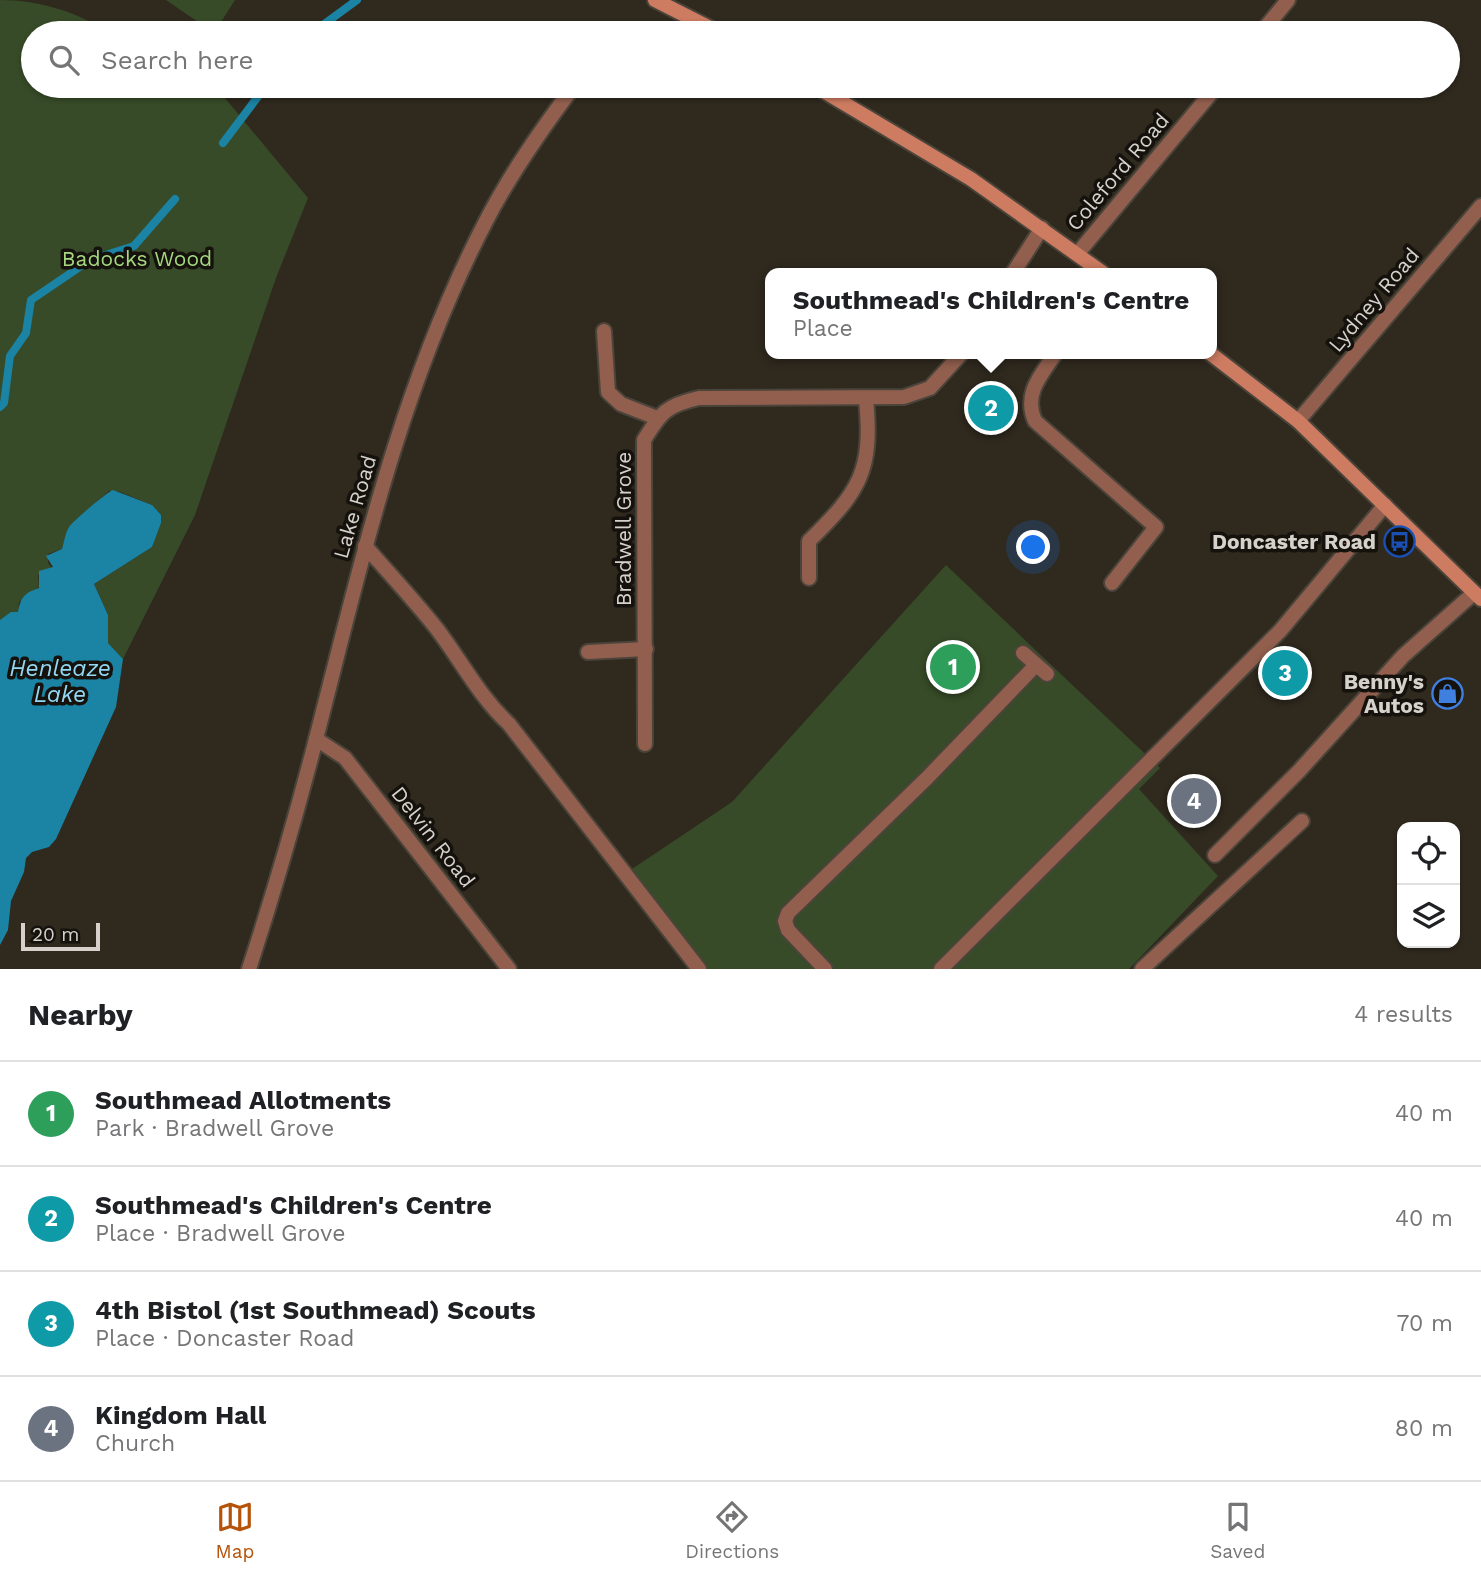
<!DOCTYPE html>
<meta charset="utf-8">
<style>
:root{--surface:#fff;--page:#f6f6f6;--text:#202124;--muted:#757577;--line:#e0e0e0;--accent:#b45309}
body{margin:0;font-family:"Work Sans",sans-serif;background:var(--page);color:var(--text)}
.controls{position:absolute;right:21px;bottom:21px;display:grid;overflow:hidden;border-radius:14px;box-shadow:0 2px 5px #0004}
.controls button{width:63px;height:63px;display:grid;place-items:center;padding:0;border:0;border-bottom:2px solid var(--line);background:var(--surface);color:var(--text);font:35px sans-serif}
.scale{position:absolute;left:21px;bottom:18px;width:79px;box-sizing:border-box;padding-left:7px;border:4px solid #d6d1cb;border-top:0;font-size:19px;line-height:24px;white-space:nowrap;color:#d6d1cb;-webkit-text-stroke:5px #15120d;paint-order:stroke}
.you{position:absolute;left:1034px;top:548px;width:24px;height:24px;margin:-18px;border:5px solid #fff;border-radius:50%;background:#1a73e8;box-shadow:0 0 0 10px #1a73e833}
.badge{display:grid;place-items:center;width:46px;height:46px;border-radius:50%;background:var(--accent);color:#fff;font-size:23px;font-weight:700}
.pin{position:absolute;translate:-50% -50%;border:4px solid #fff;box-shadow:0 2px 7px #0006}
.popup{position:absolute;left:765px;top:268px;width:452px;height:91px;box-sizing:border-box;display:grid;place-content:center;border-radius:14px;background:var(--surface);filter:drop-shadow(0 2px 5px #0005);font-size:23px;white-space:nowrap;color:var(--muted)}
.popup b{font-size:26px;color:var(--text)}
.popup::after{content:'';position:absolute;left:50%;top:100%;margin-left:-14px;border:14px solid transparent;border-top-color:var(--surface)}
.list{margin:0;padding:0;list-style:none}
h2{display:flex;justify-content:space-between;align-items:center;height:91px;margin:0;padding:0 28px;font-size:30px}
h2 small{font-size:23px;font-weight:400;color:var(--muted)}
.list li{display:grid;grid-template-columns:46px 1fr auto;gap:21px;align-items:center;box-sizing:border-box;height:105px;padding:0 28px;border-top:2px solid var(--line)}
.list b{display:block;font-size:26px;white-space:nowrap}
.list p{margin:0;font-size:23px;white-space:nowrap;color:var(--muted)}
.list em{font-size:23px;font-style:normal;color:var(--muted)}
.icon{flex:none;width:38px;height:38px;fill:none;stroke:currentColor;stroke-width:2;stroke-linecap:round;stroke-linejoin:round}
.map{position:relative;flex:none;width:1481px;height:969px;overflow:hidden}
.search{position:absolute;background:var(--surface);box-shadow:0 2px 5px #0004;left:21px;right:21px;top:21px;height:77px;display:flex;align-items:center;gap:18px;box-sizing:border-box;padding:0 24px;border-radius:38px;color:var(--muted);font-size:26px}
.sheet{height:511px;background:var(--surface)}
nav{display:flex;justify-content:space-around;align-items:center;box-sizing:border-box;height:98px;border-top:2px solid var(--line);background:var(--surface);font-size:19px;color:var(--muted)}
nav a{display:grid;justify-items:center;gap:4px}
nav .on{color:var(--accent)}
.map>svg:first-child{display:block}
</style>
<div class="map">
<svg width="1481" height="969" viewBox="0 0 1481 969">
<rect width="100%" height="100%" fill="#2f291e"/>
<g fill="#374b28">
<path d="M0,0C40,0 77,12 110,33H33V86H215L308,198L276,278L195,515L123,659L108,643V615L94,584L152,547L155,533L152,505L120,492L109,491L73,523L65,537L62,549L48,554V563L53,569L38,575L39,587L19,602L18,613L0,620Z"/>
<polygon points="166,0 235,0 214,33"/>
<polygon points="946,565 1160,768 1139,789 1218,876 1129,969 707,969 629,871 732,802"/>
</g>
<path fill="#1b83a4" d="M113,490L152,505L161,515V523L152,547L94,584L108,615V643L123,659L116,707L56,839L49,847L32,852L26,858L24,872L11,901L8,930L0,945V620L11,612H18C21,596 25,593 39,588V571L53,567L46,556L62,549C64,542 65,534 69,527C73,521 107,492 113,490Z"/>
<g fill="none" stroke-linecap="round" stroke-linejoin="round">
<g stroke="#1b83a4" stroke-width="8">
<polyline points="312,33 357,0"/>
<polyline points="223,143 266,86"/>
<polyline points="0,407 4,403 10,356 26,333 31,300 90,260 134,246 175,199"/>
</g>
<defs>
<g id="lane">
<polyline points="604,331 608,392 621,404 657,418"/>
<path d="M1055,354C1041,375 1023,394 1035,421L1156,527L1112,583"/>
<path d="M365,546C389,573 414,600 437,629C462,662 479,696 509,724L699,969"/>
<polyline points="1023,653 1047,674"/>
<polyline points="1215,855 1299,771 1403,656 1474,593"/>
<polyline points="825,969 788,930 785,921 788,913 927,778 1036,665"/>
<polyline points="941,969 1280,631 1385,505"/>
<polyline points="1142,969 1302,821"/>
</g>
<g id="street">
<polyline points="1261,33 1288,0"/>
<polyline points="1078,253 1217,86"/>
<polyline points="1013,273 1042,228"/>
<polyline points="1298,421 1481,206"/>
<path d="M809,578V541C860,491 873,471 866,399"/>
<polyline points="588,652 646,649"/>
<polyline points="316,739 345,758 509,969"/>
<path d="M645,744L644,440C661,412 667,405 699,398L904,397L930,388L961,354"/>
<path d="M249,969C274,892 297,813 317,735C362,560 401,385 485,223C510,174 541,130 574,86"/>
</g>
<g id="secondary">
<polyline points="655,0 720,33"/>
<polyline points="815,86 971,179 1103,273"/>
<polyline points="1211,354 1298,421 1481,599"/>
</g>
</defs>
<use href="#lane" stroke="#4a443a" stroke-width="18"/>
<use href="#street" stroke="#4a443a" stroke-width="18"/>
<use href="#secondary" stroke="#4a443a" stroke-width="18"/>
<use href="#lane" stroke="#925f4e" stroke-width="14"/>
<use href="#street" stroke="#925f4e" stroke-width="14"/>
<use href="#secondary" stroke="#cd7b61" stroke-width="14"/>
</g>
<defs>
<symbol id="bus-ring" viewBox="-11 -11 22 22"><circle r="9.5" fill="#15120d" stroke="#1a4fb4" stroke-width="1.5"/><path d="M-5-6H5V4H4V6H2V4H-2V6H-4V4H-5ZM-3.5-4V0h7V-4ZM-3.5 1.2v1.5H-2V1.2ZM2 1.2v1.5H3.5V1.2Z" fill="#1a4fb4"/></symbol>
<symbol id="shop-ring" viewBox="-11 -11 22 22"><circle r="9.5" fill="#15120d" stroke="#3f7fe0" stroke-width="1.5"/><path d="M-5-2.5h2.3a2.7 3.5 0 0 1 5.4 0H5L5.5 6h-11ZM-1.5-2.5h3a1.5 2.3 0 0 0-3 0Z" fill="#3f7fe0"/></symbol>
</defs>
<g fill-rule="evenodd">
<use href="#bus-ring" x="1382" y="524" width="35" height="35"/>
<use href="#shop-ring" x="1430" y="676" width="35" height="35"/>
</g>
<g text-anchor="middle" stroke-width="7" stroke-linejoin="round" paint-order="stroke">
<g font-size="21" fill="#d6d1cb" stroke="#15120d">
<text transform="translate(1118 172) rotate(-50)" y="7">Coleford Road</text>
<text transform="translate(1374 300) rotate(-50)" y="7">Lydney Road</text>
<text transform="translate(355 507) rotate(-74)" y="7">Lake Road</text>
<text transform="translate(624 529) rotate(-90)" y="7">Bradwell Grove</text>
<text transform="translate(433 837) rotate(52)" y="7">Delvin Road</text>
</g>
<g font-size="21" fill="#a5d97f" stroke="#15120d">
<text x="137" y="266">Badocks Wood</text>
</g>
<g font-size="21" font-weight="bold" fill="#d6d1cb" stroke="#15120d" text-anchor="end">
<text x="1376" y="549">Doncaster Road</text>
<text x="1424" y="689">Benny's<tspan x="1424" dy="24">Autos</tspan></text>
</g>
<g font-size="23" font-style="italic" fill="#93d8f3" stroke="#15120d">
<text x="60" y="676">Henleaze<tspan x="60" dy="26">Lake</tspan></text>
</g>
</g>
</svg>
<div class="controls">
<button><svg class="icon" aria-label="locate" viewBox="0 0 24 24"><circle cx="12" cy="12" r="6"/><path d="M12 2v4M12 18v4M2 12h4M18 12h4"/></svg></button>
<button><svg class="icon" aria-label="layers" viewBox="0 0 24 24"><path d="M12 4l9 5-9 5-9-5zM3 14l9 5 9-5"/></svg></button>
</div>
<div class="scale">20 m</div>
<div class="you"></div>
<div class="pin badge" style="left:953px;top:667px;background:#2e9e5b">1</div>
<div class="pin badge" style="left:991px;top:408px;background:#0f9aa8">2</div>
<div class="popup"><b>Southmead's Children's Centre</b>Place</div>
<div class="pin badge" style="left:1285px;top:673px;background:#0f9aa8">3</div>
<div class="pin badge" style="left:1194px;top:801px;background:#6b7280">4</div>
<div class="search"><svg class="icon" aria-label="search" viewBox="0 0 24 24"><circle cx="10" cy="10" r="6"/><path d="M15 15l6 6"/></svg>Search here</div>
</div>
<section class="sheet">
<h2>Nearby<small>4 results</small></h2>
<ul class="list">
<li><span class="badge" style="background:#2e9e5b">1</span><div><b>Southmead Allotments</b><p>Park · Bradwell Grove</p></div><em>40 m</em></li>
<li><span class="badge" style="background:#0f9aa8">2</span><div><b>Southmead's Children's Centre</b><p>Place · Bradwell Grove</p></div><em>40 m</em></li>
<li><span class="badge" style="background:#0f9aa8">3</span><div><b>4th Bistol (1st Southmead) Scouts</b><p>Place · Doncaster Road</p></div><em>70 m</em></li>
<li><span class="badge" style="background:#6b7280">4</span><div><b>Kingdom Hall</b><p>Church</p></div><em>80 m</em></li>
</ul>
</section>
<nav>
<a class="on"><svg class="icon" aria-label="map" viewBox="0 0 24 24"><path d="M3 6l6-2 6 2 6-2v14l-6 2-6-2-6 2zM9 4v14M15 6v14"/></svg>Map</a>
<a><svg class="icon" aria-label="directions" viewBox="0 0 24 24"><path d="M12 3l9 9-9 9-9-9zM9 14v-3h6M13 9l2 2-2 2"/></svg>Directions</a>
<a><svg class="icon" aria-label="saved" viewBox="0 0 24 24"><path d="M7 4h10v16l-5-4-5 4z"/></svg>Saved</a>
</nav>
